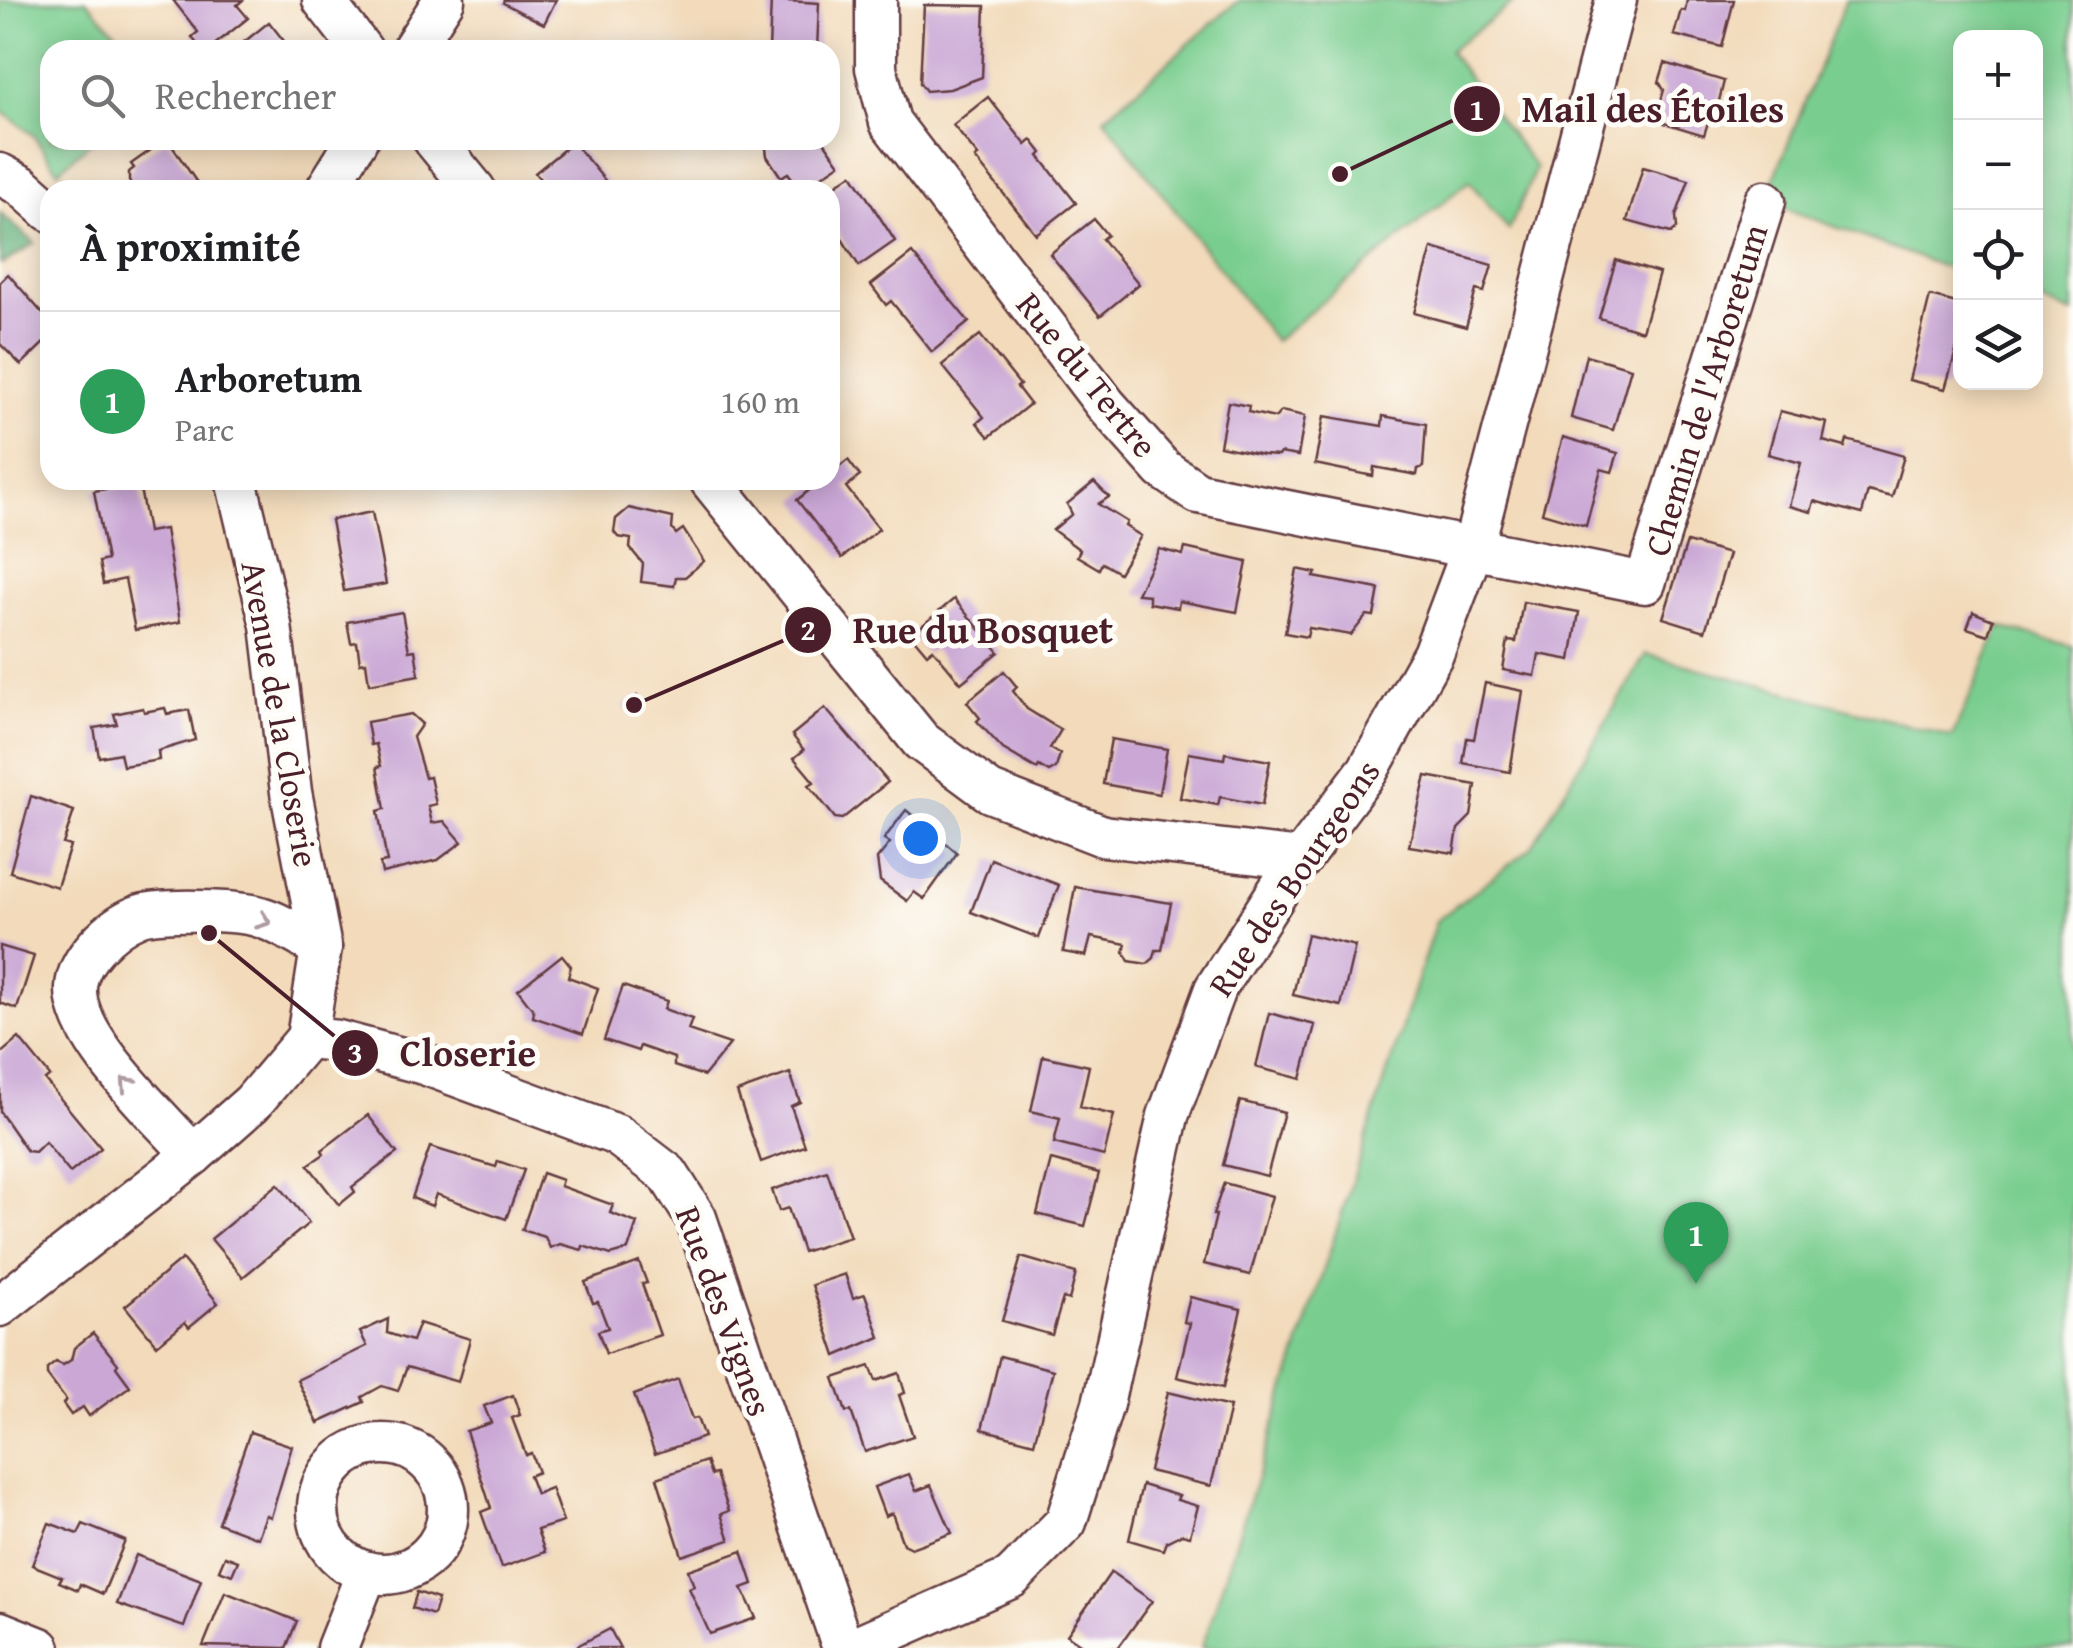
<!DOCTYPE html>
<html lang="fr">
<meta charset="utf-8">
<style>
:root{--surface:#fff;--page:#f2f2f2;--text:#202124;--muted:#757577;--line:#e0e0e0;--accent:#1a73e8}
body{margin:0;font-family:"Gentium Book Plus",serif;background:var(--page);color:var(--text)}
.controls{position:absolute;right:30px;top:30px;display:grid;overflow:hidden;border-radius:20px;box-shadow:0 5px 25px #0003}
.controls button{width:90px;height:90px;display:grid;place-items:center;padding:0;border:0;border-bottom:2px solid var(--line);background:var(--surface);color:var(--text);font:50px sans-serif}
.you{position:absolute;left:920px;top:838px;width:35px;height:35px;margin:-25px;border:8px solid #fff;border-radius:50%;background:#1a73e8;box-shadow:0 0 0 15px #1a73e833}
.badge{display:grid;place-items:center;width:65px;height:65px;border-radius:50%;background:var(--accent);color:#fff;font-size:32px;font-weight:700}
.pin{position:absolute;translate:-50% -82px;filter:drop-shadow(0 2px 5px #0008)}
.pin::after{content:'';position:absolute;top:52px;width:35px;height:30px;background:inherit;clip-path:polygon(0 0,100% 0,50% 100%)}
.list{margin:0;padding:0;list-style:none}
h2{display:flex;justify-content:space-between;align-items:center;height:130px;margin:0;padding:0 40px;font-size:42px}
h2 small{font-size:32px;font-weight:400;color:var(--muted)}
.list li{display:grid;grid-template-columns:65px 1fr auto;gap:30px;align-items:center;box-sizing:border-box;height:180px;padding:0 40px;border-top:2px solid var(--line)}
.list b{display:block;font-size:38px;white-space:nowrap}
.list p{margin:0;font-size:32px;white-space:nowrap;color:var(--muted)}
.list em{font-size:32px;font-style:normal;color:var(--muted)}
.icon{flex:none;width:55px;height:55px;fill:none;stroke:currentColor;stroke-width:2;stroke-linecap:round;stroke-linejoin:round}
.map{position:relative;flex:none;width:2073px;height:1648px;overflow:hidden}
.search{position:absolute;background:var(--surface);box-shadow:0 5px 25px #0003;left:40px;top:40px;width:800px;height:110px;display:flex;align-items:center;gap:25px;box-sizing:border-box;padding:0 35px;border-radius:30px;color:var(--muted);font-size:38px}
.panel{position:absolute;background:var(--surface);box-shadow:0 5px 25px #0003;left:40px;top:180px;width:800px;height:310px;border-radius:30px}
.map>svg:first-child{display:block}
</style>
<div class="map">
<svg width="2073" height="1648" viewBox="0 0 2073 1648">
<rect width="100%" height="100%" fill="#fdfcf7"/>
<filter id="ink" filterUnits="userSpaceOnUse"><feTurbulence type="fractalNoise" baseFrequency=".01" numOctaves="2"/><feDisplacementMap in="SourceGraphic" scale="20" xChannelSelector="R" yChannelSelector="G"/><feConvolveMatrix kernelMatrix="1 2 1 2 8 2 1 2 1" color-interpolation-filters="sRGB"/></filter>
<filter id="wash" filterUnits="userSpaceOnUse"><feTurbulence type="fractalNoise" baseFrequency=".0048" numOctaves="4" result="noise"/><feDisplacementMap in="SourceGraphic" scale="40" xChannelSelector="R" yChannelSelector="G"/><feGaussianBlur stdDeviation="2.25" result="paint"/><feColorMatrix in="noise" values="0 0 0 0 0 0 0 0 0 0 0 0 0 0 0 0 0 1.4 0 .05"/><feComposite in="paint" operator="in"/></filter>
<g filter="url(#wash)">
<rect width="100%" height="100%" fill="#f2daba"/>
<g fill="#79cd8f" stroke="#62765d" stroke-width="2.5">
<polygon points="0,0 86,0 132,50 50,50 50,140 93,140 58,171 33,135 0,110"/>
<polygon points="1239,0 1517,0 1449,51 1536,168 1509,230 1469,181 1275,341 1104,118"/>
<polygon points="1846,0 2073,0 2073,314 2036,300 2036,38 1960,38 1960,273 1765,201"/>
<polygon points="2000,627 2073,646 2073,1648 1202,1648 1436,921 1531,848 1646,654 1952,737"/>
</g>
<polygon fill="#62b07a" stroke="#566852" stroke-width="2.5" points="0,213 35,243 3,264 0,263"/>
<g id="blocks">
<g fill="#caa7d5">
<polygon points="173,0 243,0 237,5 248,18 208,50 191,50 197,44 192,37 198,32"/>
<polygon points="504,0 556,0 544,24 503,3"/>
<polygon points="771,0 819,3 817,50 769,50"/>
<polygon points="1687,0 1734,0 1722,47 1674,35 1681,10 1685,11"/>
<polygon points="924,5 985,6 982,77 950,89 926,91 920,83"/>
<polygon points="269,22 291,50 234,50"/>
<polygon points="1665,63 1724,81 1718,105 1712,110 1704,135 1664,123 1657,114 1664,90 1659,82"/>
<polygon points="988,97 1026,145 1032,140 1042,153 1039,156 1076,203 1036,234 975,158 978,156 953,125"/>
<polygon points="165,140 168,140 202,190 135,190 129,181 129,172 134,168 131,164"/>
<polygon points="765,140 823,140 840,164 801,190 788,173 781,177 767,156"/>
<polygon points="573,142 613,190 549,190 535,173"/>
<polygon points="1643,167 1689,180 1676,216 1677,228 1671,233 1627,221"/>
<polygon points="852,174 895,241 859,266 830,220 830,189"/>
<polygon points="1094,219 1107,235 1102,239 1139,284 1100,316 1050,254"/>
<polygon points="1432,248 1492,265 1484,292 1476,290 1466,327 1414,313"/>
<polygon points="912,253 969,322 932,352 891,301 886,305 871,285"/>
<polygon points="1616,260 1659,273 1642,331 1599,318"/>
<polygon points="8,274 50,322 50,337 21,365 0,344 0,282"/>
<polygon points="1930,296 1960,304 1960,337 1945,389 1909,380"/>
<polygon points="980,335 1020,385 1017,387 1030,404 989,437 977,423 984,417 942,365"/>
<polygon points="1586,355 1631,368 1613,430 1571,418"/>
<polygon points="1228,402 1249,406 1248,412 1275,418 1281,411 1305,416 1298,456 1280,453 1278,456 1263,455 1220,446"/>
<polygon points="1780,411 1827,423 1823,441 1845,447 1847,440 1904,456 1892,497 1868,491 1862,514 1814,501 1811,512 1789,506 1801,463 1768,454"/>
<polygon points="1324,416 1382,426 1383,416 1426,424 1423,467 1418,469 1417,475 1374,467 1373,476 1315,464"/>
<polygon points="1563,437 1618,453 1612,472 1601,469 1586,526 1542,513"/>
<polygon points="848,460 860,476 846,487 879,529 842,558 797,500 822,480 830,480 830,474"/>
<polygon points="317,480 342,480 342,481 320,488"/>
<polygon points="1094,482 1109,497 1098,504 1127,522 1125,526 1141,536 1119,573 1102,563 1099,569 1077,556 1080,550 1053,530 1072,514 1067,504"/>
<polygon points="139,483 148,532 165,529 180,622 135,630 125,579 103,584 99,562 107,560 94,491"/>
<polygon points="629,508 673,518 672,529 676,534 683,529 704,561 685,577 676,577 674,586 641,582 643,564 630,548 631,539 618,537 614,532 616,519"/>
<polygon points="372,512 386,584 344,591 331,520"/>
<polygon points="1687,542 1729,554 1705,631 1663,618"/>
<polygon points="1185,548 1247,562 1237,612 1179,601 1178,608 1149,603 1149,595 1137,594 1159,549 1183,555"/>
<polygon points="1297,569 1316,573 1314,577 1379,589 1374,616 1367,615 1351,635 1309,628 1307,637 1285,633"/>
<polygon points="954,599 999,652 961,683 933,649 927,654 911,635"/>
<polygon points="1523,602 1579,612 1571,660 1539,654 1535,676 1503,670 1508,641 1516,642"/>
<polygon points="402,612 409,651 415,650 419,675 369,684 366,662 360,663 357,642 351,643 347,622"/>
<polygon points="1973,612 1993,620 1988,635 1967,628"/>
<polygon points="1004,671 1017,687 1013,691 1027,709 1061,730 1050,748 1060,754 1056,768 1049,772 1039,766 1037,769 1003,749 977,721 980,718 967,702"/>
<polygon points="1485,683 1523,691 1510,772 1463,763 1467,738 1474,739"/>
<polygon points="637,696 644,705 632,715 624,706"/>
<polygon points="143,708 144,712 165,708 167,714 189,710 195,740 158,751 159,760 123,766 120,753 99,757 94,728 117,724 114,714"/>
<polygon points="825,708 888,782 842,819 835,818 809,785 814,782 794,758 804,750 792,735"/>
<polygon points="411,714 422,724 413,737 425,778 430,777 436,804 428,806 432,823 444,821 462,842 438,860 382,873 380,863 387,862 378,811 385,809 377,767 381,766 376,744 371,745 367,722"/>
<polygon points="1111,739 1167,749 1159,794 1103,784"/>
<polygon points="1189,753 1224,759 1225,753 1270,761 1262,805 1220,797 1218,805 1180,798"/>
<polygon points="1426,776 1476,785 1471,816 1458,829 1454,853 1409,846"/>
<polygon points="31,796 74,811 63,844 70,846 57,887 10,872"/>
<polygon points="906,810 957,853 924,899 914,892 907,901 880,881 877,859 890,843 884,839"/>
<polygon points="991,859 1059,885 1039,938 971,912"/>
<polygon points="1075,887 1171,903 1162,950 1156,950 1154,958 1147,964 1129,961 1124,952 1126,944 1091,937 1086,956 1063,952"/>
<polygon points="1307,934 1355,946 1341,1006 1293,995"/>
<polygon points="0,946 34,956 17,1009 0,1003"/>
<polygon points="562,955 571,966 568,977 598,988 583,1034 533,1017 534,1011 518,990"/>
<polygon points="623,986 667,1001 664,1009 692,1019 688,1030 730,1044 704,1076 674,1066 674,1058 640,1046 638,1051 604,1040"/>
<polygon points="1269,1013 1315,1025 1301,1079 1256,1067"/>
<polygon points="19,1038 50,1076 45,1080 101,1148 70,1173 45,1142 35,1152 27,1151 0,1112 0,1054"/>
<polygon points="1043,1056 1089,1066 1080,1107 1114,1115 1104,1156 1054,1143 1060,1118 1031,1111"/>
<polygon points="790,1073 800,1102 791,1106 805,1146 761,1162 737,1092"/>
<polygon points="1240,1101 1284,1112 1267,1176 1223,1165"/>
<polygon points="368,1115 397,1153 352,1187 355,1192 339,1205 308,1165 324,1154 322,1150"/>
<polygon points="430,1147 496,1167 498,1161 524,1170 506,1219 436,1194 432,1206 412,1198"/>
<polygon points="1051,1160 1099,1173 1085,1226 1037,1214"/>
<polygon points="827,1171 850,1237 803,1252 788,1208 779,1211 772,1190"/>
<polygon points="542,1173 562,1180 560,1186 613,1205 610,1213 637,1223 628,1250 611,1255 583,1246 582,1250 560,1244 550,1248 545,1237 522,1230"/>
<polygon points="1224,1183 1272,1196 1250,1275 1204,1264 1216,1215 1213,1215"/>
<polygon points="278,1184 309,1223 243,1277 211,1239"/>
<polygon points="1021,1257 1076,1273 1069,1300 1063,1298 1052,1335 1002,1321"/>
<polygon points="182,1259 218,1303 189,1327 185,1322 157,1345 125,1306"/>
<polygon points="639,1262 647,1283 642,1284 660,1335 606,1354 598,1331 608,1328 598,1302 593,1303 585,1282"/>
<polygon points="845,1274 853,1298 865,1294 880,1337 836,1356 812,1285"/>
<polygon points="1190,1297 1241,1309 1223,1388 1177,1377 1190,1323 1184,1322"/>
<polygon points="388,1319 387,1333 412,1341 419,1323 470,1339 458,1382 407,1367 398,1391 382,1386 362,1397 364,1402 318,1423 297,1380 367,1346 360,1332"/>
<polygon points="93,1333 118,1364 116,1367 130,1386 89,1416 83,1407 71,1415 63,1404 66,1400 47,1375 47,1369 56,1362 63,1365 71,1360 74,1348"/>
<polygon points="1000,1356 1053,1370 1034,1443 982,1429"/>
<polygon points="870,1366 876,1381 899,1373 905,1393 899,1395 913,1436 865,1452 851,1411 846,1412 834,1378"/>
<polygon points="678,1379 692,1419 697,1418 704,1437 655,1454 634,1395"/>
<polygon points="1168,1392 1230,1407 1211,1486 1149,1471"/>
<polygon points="513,1395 520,1415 512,1418 526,1455 531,1453 538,1472 529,1476 536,1494 551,1488 563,1522 537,1530 545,1552 501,1568 481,1512 491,1508 466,1431 491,1423 484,1406"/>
<polygon points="250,1432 292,1446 271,1517 266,1515 258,1538 218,1523"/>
<polygon points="706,1461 711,1475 716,1474 729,1511 721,1514 730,1540 682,1556 657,1478"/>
<polygon points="909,1474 916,1491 931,1485 952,1533 911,1548 903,1544 892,1513 885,1516 874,1487"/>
<polygon points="1142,1485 1179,1496 1177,1500 1198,1506 1190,1536 1182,1534 1166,1542 1163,1550 1129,1540"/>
<polygon points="49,1523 78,1534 83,1524 125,1541 103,1594 80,1584 78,1590 59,1582 62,1577 32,1565"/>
<polygon points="742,1551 753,1584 742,1588 756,1618 710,1634 689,1588 694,1586 688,1570"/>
<polygon points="136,1555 201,1580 184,1627 117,1604"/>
<polygon points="225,1556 238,1561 232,1575 219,1570"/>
<polygon points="1111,1572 1152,1601 1118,1648 1086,1648 1067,1635"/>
<polygon points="225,1592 297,1621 286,1648 203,1646"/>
<polygon points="417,1592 438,1599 433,1615 412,1608"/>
<polygon points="610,1629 620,1648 573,1648"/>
</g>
</g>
</g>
<g filter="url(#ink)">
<use href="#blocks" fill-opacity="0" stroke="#633b40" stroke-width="2.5"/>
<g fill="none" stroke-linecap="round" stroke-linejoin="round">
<defs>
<g id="minor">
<polyline points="323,0 362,50"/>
<polyline points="876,0 876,68 890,122 1105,404 1163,469 1198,493 1645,583 1765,201"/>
<polyline points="412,50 444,0"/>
<polyline points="434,140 475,190"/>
<polyline points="0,174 22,186 50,211"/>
<polyline points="326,190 357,140"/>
<polyline points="710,480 921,741 990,792 1103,836 1301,859"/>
<polyline points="307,1038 338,1041 424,1064 617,1135 668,1174 696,1218 843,1648"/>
<path d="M193,1155C161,1118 74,1039 76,988C77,959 112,926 138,916C157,908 239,910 260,917C281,923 302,938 321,948"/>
<polyline points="0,1306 193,1155 252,1103 307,1038 321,948 291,792 271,625 236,480"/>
<circle cx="383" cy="1509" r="65"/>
<polyline points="0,1632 40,1648"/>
<polyline points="337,1648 367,1572"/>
<polyline points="852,1648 1011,1578 1066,1522 1103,1404 1168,1116 1215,989 1285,880 1368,770 1433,654 1473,548 1616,0"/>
</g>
</defs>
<use href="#minor" stroke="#633b40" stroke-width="45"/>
<use href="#minor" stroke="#fff" stroke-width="40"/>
</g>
<defs><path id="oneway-chevron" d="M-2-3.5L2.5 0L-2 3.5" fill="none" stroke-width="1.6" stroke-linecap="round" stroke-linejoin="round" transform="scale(2.5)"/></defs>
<g stroke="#ae9aa0">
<use href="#oneway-chevron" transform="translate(264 921) rotate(20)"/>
<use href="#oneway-chevron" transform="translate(127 1083) rotate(-133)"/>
</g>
</g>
<g text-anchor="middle" stroke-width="10" stroke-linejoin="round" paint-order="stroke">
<g font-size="35" fill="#4a1f2b" stroke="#fdfcf7">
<text transform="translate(1087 375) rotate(51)" y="12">Rue du Tertre</text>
<text transform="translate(1706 390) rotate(-73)" y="12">Chemin de l'Arboretum</text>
<text transform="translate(280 714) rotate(80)" y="12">Avenue de la Closerie</text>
<text transform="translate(1294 878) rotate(-56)" y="12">Rue des Bourgeons</text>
<text transform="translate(724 1311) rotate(70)" y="12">Rue des Vignes</text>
</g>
</g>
<path fill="none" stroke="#4a1f2b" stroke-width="4" d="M1340 174L1477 109M634 705L808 630M209 933L355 1053"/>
<g fill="#4a1f2b" stroke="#fdfcf7" stroke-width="4">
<circle cx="1340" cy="174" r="10"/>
<circle cx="634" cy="705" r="10"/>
<circle cx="209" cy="933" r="10"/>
<circle cx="1477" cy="109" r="25"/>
<circle cx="808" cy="630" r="25"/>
<circle cx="355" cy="1053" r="25"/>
</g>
<g font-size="30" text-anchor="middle" font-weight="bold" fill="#fff">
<text x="1477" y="120">1</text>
<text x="808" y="640">2</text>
<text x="355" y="1063">3</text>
</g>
<g font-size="38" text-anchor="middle" font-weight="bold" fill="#4a1f2b" stroke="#fdfcf7" stroke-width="10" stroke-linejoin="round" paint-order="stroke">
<text x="1653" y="122">Mail des Étoiles</text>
<text x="983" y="643">Rue du Bosquet</text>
<text x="468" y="1066">Closerie</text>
</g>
</svg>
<div class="controls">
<button>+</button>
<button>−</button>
<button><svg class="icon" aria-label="locate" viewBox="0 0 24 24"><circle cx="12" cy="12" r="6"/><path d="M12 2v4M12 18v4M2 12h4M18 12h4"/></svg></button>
<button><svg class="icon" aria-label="layers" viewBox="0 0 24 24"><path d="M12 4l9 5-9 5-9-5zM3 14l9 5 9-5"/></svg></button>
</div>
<div class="you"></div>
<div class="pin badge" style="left:1696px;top:1284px;background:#2e9e5b">1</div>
<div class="search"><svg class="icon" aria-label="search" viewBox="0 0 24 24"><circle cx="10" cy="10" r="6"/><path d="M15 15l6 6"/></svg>Rechercher</div>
<section class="panel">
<h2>À proximité<small></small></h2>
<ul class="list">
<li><span class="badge" style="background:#2e9e5b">1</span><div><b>Arboretum</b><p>Parc</p></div><em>160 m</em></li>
</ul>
</section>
</div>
